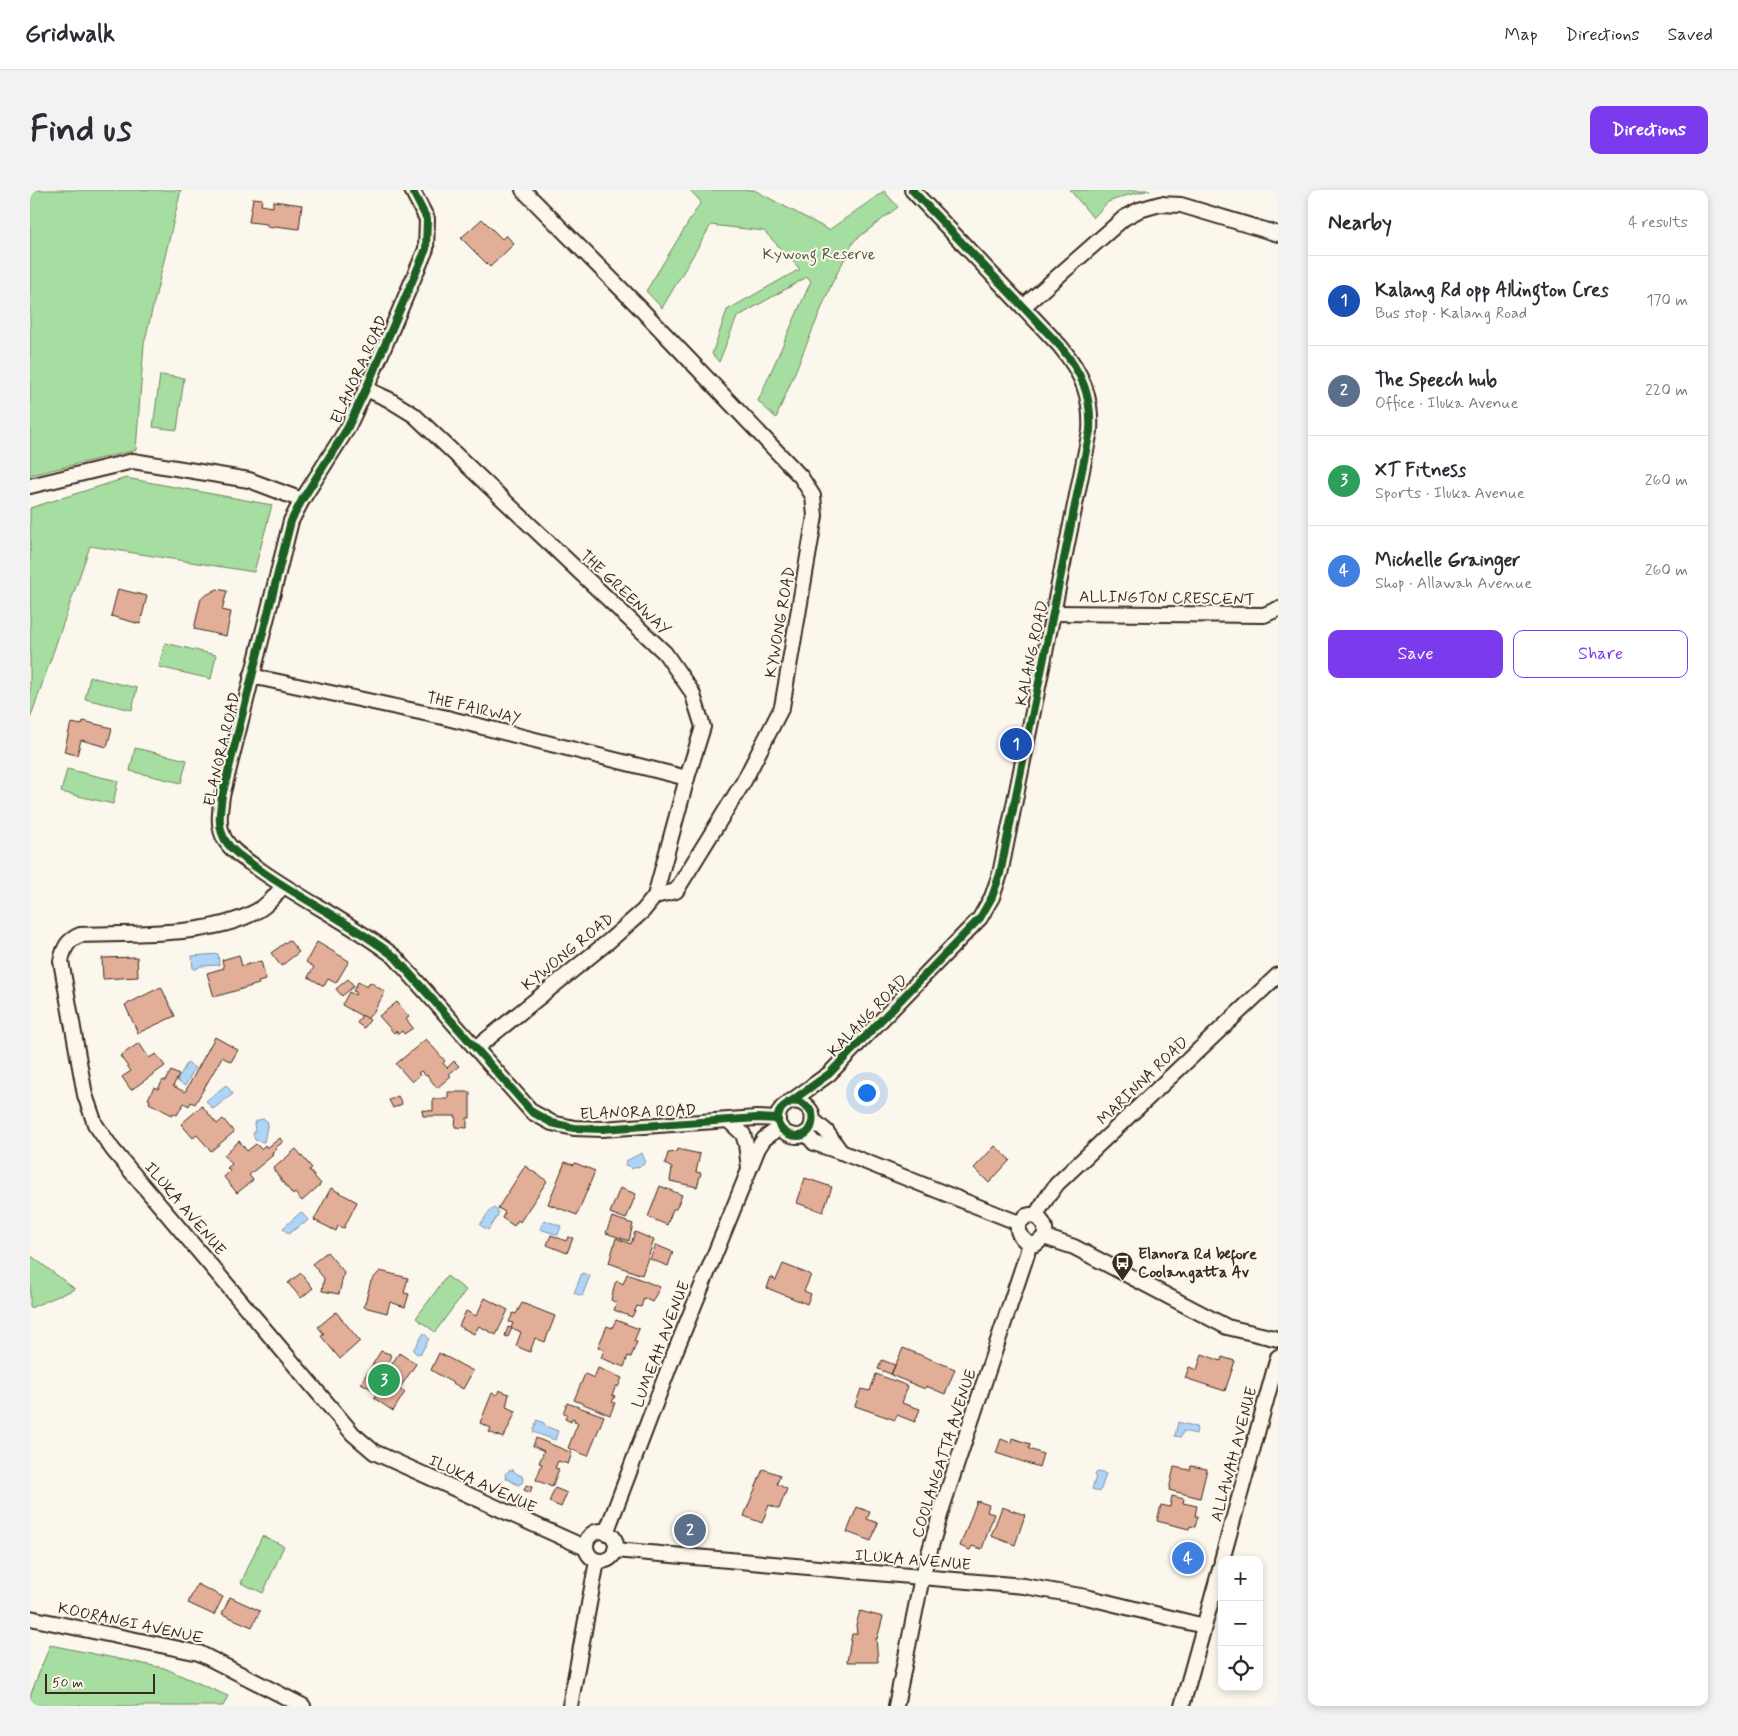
<!DOCTYPE html>
<meta charset="utf-8">
<style>
:root{--surface:#fff;--page:#f2f2f3;--text:#2b2b33;--muted:#7c7c81;--line:#e1e1e2;--accent:#7c3aed}
body{margin:0;font-family:Mynerve,sans-serif;background:var(--page);color:var(--text)}
.controls{position:absolute;right:15px;bottom:15px;display:grid;overflow:hidden;border-radius:10px;box-shadow:0 2px 8px #0003}
.controls button{width:45px;height:45px;display:grid;place-items:center;padding:0;border:0;border-bottom:1px solid var(--line);background:var(--surface);color:var(--text);font:25px sans-serif}
.scale{position:absolute;left:15px;bottom:12px;width:110px;box-sizing:border-box;padding-left:5px;border:2px solid #3b2a1e;border-top:0;font-size:14px;line-height:18px;white-space:nowrap;color:#3b2a1e;-webkit-text-stroke:4px #fbf7ec;paint-order:stroke}
.you{position:absolute;left:836px;top:902px;width:18px;height:18px;margin:-12px;border:4px solid #fff;border-radius:50%;background:#1a73e8;box-shadow:0 0 0 8px #1a73e833}
.badge{display:grid;place-items:center;width:32px;height:32px;border-radius:50%;background:var(--accent);color:#fff;font-size:16px;font-weight:700}
.pin{position:absolute;translate:-50% -50%;border:2px solid #fff;box-shadow:0 1px 5px #0006}
.list{margin:0;padding:0;list-style:none}
h2{display:flex;justify-content:space-between;align-items:center;height:65px;margin:0;padding:0 20px;font-size:21px}
h2 small{font-size:16px;font-weight:400;color:var(--muted)}
.list li{display:grid;grid-template-columns:32px 1fr auto;gap:15px;align-items:center;box-sizing:border-box;height:90px;padding:0 20px;border-top:1px solid var(--line)}
.list b{display:block;font-size:19px;white-space:nowrap}
.list p{margin:0;font-size:16px;white-space:nowrap;color:var(--muted)}
.list em{font-size:16px;font-style:normal;color:var(--muted)}
.actions{display:flex;gap:10px;padding:15px 20px}
.actions a{flex:1;padding:11px 0;border:1px solid var(--accent);border-radius:10px;text-align:center;font-size:18px;color:var(--accent)}
.actions .main{background:var(--accent);color:#fff}
.icon{flex:none;width:28px;height:28px;fill:none;stroke:currentColor;stroke-width:2;stroke-linecap:round;stroke-linejoin:round}
.map{position:relative;flex:none;width:1248px;height:1516px;overflow:hidden;border-radius:10px}
header{display:flex;align-items:center;gap:30px;box-sizing:border-box;height:70px;padding:0 25px;background:var(--surface);border-bottom:1px solid var(--line)}
header strong{font-size:24px}
nav{display:flex;gap:28px;margin-inline-start:auto;font-size:18px}
.intro{display:flex;align-items:center;justify-content:space-between;box-sizing:border-box;height:120px;padding:0 30px}
h1{margin:0;font-size:35px}
.button{padding:12px 22px;border-radius:10px;background:var(--accent);color:#fff;font-size:18px;font-weight:700}
main{display:flex;gap:30px;padding:0 30px}
aside{flex:1;background:var(--surface);border-radius:10px;box-shadow:0 2px 8px #0003}
.map>svg:first-child{display:block}
</style>
<header>
<strong>Gridwalk</strong>
<nav><a>Map</a><a>Directions</a><a>Saved</a></nav>
</header>
<div class="intro"><h1>Find us</h1><a class="button">Directions</a></div>
<main>
<div class="map">
<svg width="1248" height="1516" viewBox="0 0 1248 1516">
<rect width="100%" height="100%" fill="#fbf7ec"/>
<filter id="ink" filterUnits="userSpaceOnUse"><feTurbulence type="fractalNoise" baseFrequency=".02" numOctaves="2"/><feDisplacementMap in="SourceGraphic" scale="10" xChannelSelector="R" yChannelSelector="G"/><feConvolveMatrix kernelMatrix="1 2 1 2 8 2 1 2 1" color-interpolation-filters="sRGB"/></filter>
<g filter="url(#ink)">
<g fill="#a6dda0" stroke="#70845f">
<polygon points="0,0 151,0 114,154 106,260 0,285"/>
<polygon points="660,0 724,0 799,40 854,1 868,17 824,51 802,93 746,228 728,211 781,91 777,87 707,127 689,172 682,164 697,120 770,79 734,41 681,35 632,118 616,101 671,12"/>
<polygon points="1040,0 1120,0 1098,5 1078,12 1063,28"/>
<polygon points="130,185 154,188 147,240 123,237"/>
<polygon points="96,288 242,315 224,382 60,356 0,529 0,318"/>
<polygon points="135,453 186,465 181,489 129,477"/>
<polygon points="60,487 107,498 102,520 55,509"/>
<polygon points="105,558 157,570 151,593 100,581"/>
<polygon points="37,579 88,591 83,614 31,602"/>
<polygon points="0,1065 45,1099 0,1118"/>
<polygon points="417,1086 436,1100 405,1142 386,1128"/>
<polygon points="232,1346 254,1356 233,1403 211,1393"/>
<polygon points="20,1455 134,1478 198,1506 193,1516 0,1516 0,1506"/>
</g>
<g fill="#aed5f8" stroke="#8091a1">
<polygon points="188,764 189,775 171,776 166,779 163,779 162,766"/>
<polygon points="157,873 165,878 155,896 147,891"/>
<polygon points="196,895 203,904 183,919 176,911"/>
<polygon points="234,929 238,932 234,952 225,950 223,944 225,941 224,933 228,930"/>
<polygon points="612,963 615,971 613,975 601,979 601,977 595,975 596,971"/>
<polygon points="464,1018 468,1021 468,1025 458,1040 450,1035 460,1020"/>
<polygon points="271,1022 278,1030 274,1034 272,1034 258,1044 253,1038"/>
<polygon points="514,1030 531,1036 528,1045 510,1039"/>
<polygon points="552,1083 560,1086 552,1106 544,1103"/>
<polygon points="394,1143 399,1149 391,1163 387,1164 383,1160"/>
<polygon points="507,1230 514,1233 515,1236 528,1241 525,1250 503,1242"/>
<polygon points="1148,1232 1167,1237 1166,1244 1153,1241 1151,1247 1145,1246"/>
<polygon points="480,1280 483,1280 487,1284 492,1286 493,1289 492,1293 488,1295 476,1288 475,1284"/>
<polygon points="1068,1282 1076,1284 1070,1302 1062,1299 1066,1287 1065,1284"/>
</g>
<g fill="#e3ae97" stroke="#3b2a1e">
<polygon points="223,8 232,9 231,15 243,17 243,11 272,15 269,39 245,36 245,38 237,37 237,34 219,32"/>
<polygon points="452,29 472,49 476,45 484,54 460,77 431,48"/>
<polygon points="88,399 117,406 110,434 81,426"/>
<polygon points="187,399 197,401 192,420 201,422 196,446 164,439 171,408"/>
<polygon points="53,531 82,538 77,557 51,550 47,565 34,562 41,533 52,535"/>
<polygon points="259,750 269,762 251,776 241,763"/>
<polygon points="287,752 319,771 306,793 298,789 294,796 278,787 284,777 276,772"/>
<polygon points="209,765 212,776 231,771 236,790 228,792 229,794 184,807 177,783 194,778 192,770"/>
<polygon points="107,767 108,787 73,789 72,768"/>
<polygon points="318,789 324,796 312,806 306,799"/>
<polygon points="328,792 337,797 340,792 355,802 344,821 337,829 312,815 319,802 325,805 326,802 323,801"/>
<polygon points="131,797 145,826 108,843 95,815"/>
<polygon points="367,812 379,827 376,829 383,838 374,844 372,841 368,844 366,841 364,843 349,826"/>
<polygon points="332,825 340,830 334,838 327,833"/>
<polygon points="185,847 208,860 201,872 192,867 165,914 161,912 159,916 154,913 147,925 143,923 142,925 119,913 120,910 118,909 124,897 128,899 133,890 135,891 141,881 149,885 143,896 155,902"/>
<polygon points="396,849 415,871 413,873 417,878 424,871 429,876 419,884 421,886 407,898 397,885 396,886 391,881 388,883 390,885 382,892 366,874"/>
<polygon points="109,853 119,868 126,864 135,876 101,900 92,887 101,881 90,866"/>
<polygon points="418,902 440,902 440,928 437,928 437,938 425,937 426,926 393,926 392,920 403,921 403,909 418,909"/>
<polygon points="368,906 372,914 363,918 359,910"/>
<polygon points="172,916 187,934 193,929 204,942 181,961 167,945 163,948 151,934"/>
<polygon points="250,948 253,952 245,958 247,959 241,964 243,965 219,985 223,990 207,1003 194,987 200,981 197,978 202,974 194,965 209,951 217,961 226,954 231,959 235,955 237,958"/>
<polygon points="965,956 980,970 959,993 944,978"/>
<polygon points="266,959 282,978 279,980 291,994 272,1011 265,1003 263,1005 243,979"/>
<polygon points="647,959 670,964 666,982 671,983 667,997 640,991 642,978 635,974 638,963 646,962"/>
<polygon points="535,972 544,975 545,973 565,981 547,1025 518,1014"/>
<polygon points="495,976 517,991 490,1032 488,1030 484,1036 472,1028 475,1022 468,1018"/>
<polygon points="775,988 802,997 793,1022 767,1013"/>
<polygon points="630,996 652,1005 646,1019 643,1019 637,1035 618,1027"/>
<polygon points="301,998 327,1012 314,1038 308,1036 306,1041 284,1030"/>
<polygon points="590,998 606,1004 596,1029 580,1023"/>
<polygon points="582,1027 603,1034 599,1051 576,1043"/>
<polygon points="605,1042 624,1050 612,1085 579,1073 586,1048 601,1054"/>
<polygon points="521,1045 536,1051 538,1047 543,1048 537,1063 517,1055"/>
<polygon points="626,1055 643,1062 638,1076 620,1069"/>
<polygon points="297,1062 314,1082 309,1104 292,1101 294,1088 282,1074"/>
<polygon points="753,1074 781,1085 774,1101 781,1104 777,1114 737,1098 741,1087 746,1090"/>
<polygon points="350,1081 378,1088 374,1103 379,1104 375,1117 360,1112 357,1123 334,1117 341,1091"/>
<polygon points="271,1083 283,1098 271,1108 258,1093"/>
<polygon points="597,1084 630,1097 622,1112 614,1108 611,1117 607,1116 602,1127 584,1120 587,1113 581,1110 585,1093 588,1091 593,1094"/>
<polygon points="455,1108 478,1120 466,1145 449,1136 444,1144 429,1136 436,1121 446,1126"/>
<polygon points="492,1113 525,1126 515,1152 505,1148 500,1162 486,1156 491,1142 482,1138 478,1147 475,1146 478,1137 481,1138 483,1133 479,1132 483,1123 486,1124"/>
<polygon points="306,1122 330,1151 310,1169 291,1146 294,1144 288,1137"/>
<polygon points="586,1130 609,1139 604,1151 607,1152 601,1167 598,1166 594,1177 571,1168 574,1160 568,1157 577,1136 582,1138"/>
<polygon points="873,1158 925,1179 915,1204 896,1196 895,1199 861,1185"/>
<polygon points="351,1161 360,1164 361,1168 357,1175 360,1177 369,1163 386,1174 369,1199 375,1202 363,1221 344,1208 347,1202 331,1193"/>
<polygon points="409,1163 443,1181 433,1199 401,1180"/>
<polygon points="1172,1164 1191,1171 1192,1167 1205,1171 1195,1201 1155,1188 1159,1177 1167,1180"/>
<polygon points="852,1170 865,1175 861,1184 848,1179"/>
<polygon points="568,1178 592,1188 588,1197 586,1196 582,1205 585,1206 582,1212 585,1213 580,1225 544,1210 555,1184 564,1188"/>
<polygon points="846,1184 878,1196 872,1213 890,1219 885,1232 867,1225 865,1230 825,1216 831,1199 840,1201"/>
<polygon points="469,1200 479,1204 476,1217 486,1221 475,1245 474,1245 473,1248 459,1242 461,1238 450,1233 462,1203 467,1205"/>
<polygon points="537,1213 574,1226 558,1266 538,1258 548,1233 544,1232 545,1229 542,1228 541,1232 535,1229 537,1224 533,1223"/>
<polygon points="506,1248 542,1263 538,1274 528,1271 525,1278 529,1279 522,1297 506,1290 512,1274 509,1273 514,1261 503,1256"/>
<polygon points="982,1248 1000,1254 999,1259 1013,1264 1009,1277 966,1263 971,1249 981,1253"/>
<polygon points="1161,1276 1177,1279 1170,1308 1139,1300 1144,1277 1160,1280"/>
<polygon points="733,1279 750,1285 747,1294 757,1299 749,1319 739,1315 732,1333 714,1326"/>
<polygon points="496,1295 502,1297 500,1303 494,1300"/>
<polygon points="525,1298 537,1303 531,1317 519,1312"/>
<polygon points="1142,1306 1154,1309 1153,1313 1167,1316 1165,1326 1168,1326 1165,1337 1160,1336 1159,1339 1127,1331 1131,1315 1140,1317"/>
<polygon points="947,1311 959,1315 957,1322 964,1324 952,1359 942,1356 940,1360 930,1356"/>
<polygon points="827,1317 840,1322 837,1329 848,1333 841,1351 817,1342"/>
<polygon points="972,1317 995,1325 985,1355 961,1346"/>
<polygon points="167,1394 193,1407 184,1425 158,1413"/>
<polygon points="200,1407 230,1421 222,1437 192,1424"/>
<polygon points="830,1421 853,1427 847,1449 846,1448 848,1472 817,1472 822,1444 827,1444 826,1435"/>
</g>
<g fill="none" stroke-linecap="round" stroke-linejoin="round">
<defs>
<g id="minor">
<path d="M382,0L397,29L396,59L336,199L317,239L272,310L261,331L192,606C190,621 187,636 195,650C203,663 218,671 230,680C274,711 323,734 365,767L502,922L522,933L544,938L572,939L727,928L748,929"/>
<polyline points="993,117 1094,28 1109,20 1130,14 1151,15 1248,44"/>
<polyline points="336,199 358,209 384,225 635,463 662,502 673,537 657,588 625,706"/>
<polyline points="0,296 103,271 219,290 272,310"/>
<polyline points="1023,423 1234,425 1248,419"/>
<polyline points="221,486 413,527 657,588"/>
<path d="M253,696C245,706 237,716 225,722C179,747 103,743 50,745C38,750 34,757 31,771L55,905L65,934L83,960L323,1244L344,1262L556,1358"/>
<polyline points="446,858 579,751 613,721 625,706 646,701 714,591 752,517 785,326 783,306 771,287 609,117 493,0"/>
<path d="M759,912C770,910 777,914 782,923C788,962 734,945 751,919C753,916 757,914 760,912C773,903 786,893 799,884L950,728L962,707L970,684L1060,241C1062,206 1052,183 1030,156L882,0"/>
<polyline points="783,930 796,941 811,962"/>
<polyline points="699,931 713,944 716,954 719,978"/>
<polyline points="776,943 784,953 811,962 989,1033"/>
<path d="M1000,1025C1011,1027 1018,1036 1014,1047L1006,1054H999C992,1048 985,1043 989,1033L996,1026Z"/>
<polyline points="1005,1026 1016,1009 1027,994 1248,785"/>
<polyline points="1014,1047 1044,1057 1197,1137 1248,1149"/>
<circle cx="571" cy="1356" r="15"/>
<polyline points="576,1343 641,1172 728,958 734,949 750,937"/>
<polyline points="585,1360 994,1396 1056,1407 1174,1436"/>
<polyline points="1192,1370 1248,1167"/>
<polyline points="0,1428 169,1463 273,1516"/>
<polyline points="540,1516 567,1371"/>
<polyline points="866,1516 892,1387 913,1315 997,1064 999,1054"/>
<polyline points="1152,1516 1192,1372"/>
</g>
</defs>
<use href="#minor" stroke="#3b2a1e" stroke-width="18"/>
<use href="#minor" stroke="#fbf7ec" stroke-width="14"/>
<defs>
<g id="cycleway">
<path d="M382,0L397,29L396,59L336,199L317,239L272,310L261,331L192,606C190,621 187,636 195,650C203,663 218,671 230,680C274,711 323,734 365,767L502,922L522,933L544,938L572,939L727,928L748,929"/>
<path d="M759,912C770,910 777,914 782,923C788,962 734,945 751,919C753,916 757,914 760,912C773,903 786,893 799,884L950,728L962,707L970,684L1060,241C1062,206 1052,183 1030,156L882,0"/>
</g>
</defs>
<use href="#cycleway" stroke="#fbf7ec" stroke-width="11"/>
<use href="#cycleway" stroke="#1b5e20" stroke-width="8"/>
</g>
</g>
<defs>
<symbol id="bus-pin" viewBox="-11 -11 22 30"><path d="M0 17L-7.5 6A9.5 9.5 0 1 1 7.5 6Z" fill="#3b2a1e" stroke="#fbf7ec"/><path d="M-5-6H5V4H4V6H2V4H-2V6H-4V4H-5ZM-3.5-4V0h7V-4ZM-3.5 1.2v1.5H-2V1.2ZM2 1.2v1.5H3.5V1.2Z" fill="#fff"/></symbol>
</defs>
<g fill-rule="evenodd">
<use href="#bus-pin" x="1080" y="1060" width="25" height="34"/>
</g>
<g text-anchor="middle" stroke-width="4" stroke-linejoin="round" paint-order="stroke">
<g font-size="16" fill="#56573e" stroke="#fbf7ec">
<text x="789" y="69">Kywong Reserve</text>
</g>
<g font-size="16" fill="#3b2a1e" stroke="#fbf7ec">
<text transform="translate(328 179) rotate(-66)" y="6">ELANORA ROAD</text>
<text transform="translate(596 402) rotate(43)" y="6">THE GREENWAY</text>
<text transform="translate(1137 407) rotate(1)" y="6">ALLINGTON CRESCENT</text>
<text transform="translate(749 432) rotate(-80)" y="6">KYWONG ROAD</text>
<text transform="translate(1001 463) rotate(-78)" y="6">KALANG ROAD</text>
<text transform="translate(444 517) rotate(13)" y="6">THE FAIRWAY</text>
<text transform="translate(191 559) rotate(-77)" y="6">ELANORA ROAD</text>
<text transform="translate(537 761) rotate(-39)" y="6">KYWONG ROAD</text>
<text transform="translate(837 825) rotate(-46)" y="6">KALANG ROAD</text>
<text transform="translate(1112 890) rotate(-44)" y="6">MARINNA ROAD</text>
<text transform="translate(608 921) rotate(-2)" y="6">ELANORA ROAD</text>
<text transform="translate(156 1018) rotate(50)" y="6">ILUKA AVENUE</text>
<text transform="translate(630 1154) rotate(-69)" y="6">LUMEAH AVENUE</text>
<text transform="translate(913 1263) rotate(-72)" y="6">COOLANGATTA AVENUE</text>
<text transform="translate(1203 1264) rotate(-75)" y="6">ALLAWAH AVENUE</text>
<text transform="translate(453 1293) rotate(25)" y="6">ILUKA AVENUE</text>
<text transform="translate(883 1369) rotate(5)" y="6">ILUKA AVENUE</text>
<text transform="translate(101 1432) rotate(12)" y="6">KOORANGI AVENUE</text>
</g>
<g font-size="16" font-weight="bold" fill="#3b2a1e" stroke="#fbf7ec" text-anchor="start">
<text x="1108" y="1069">Elanora Rd before<tspan x="1108" dy="18">Coolangatta Av</tspan></text>
</g>
</g>
</svg>
<div class="controls">
<button>+</button>
<button>−</button>
<button><svg class="icon" aria-label="locate" viewBox="0 0 24 24"><circle cx="12" cy="12" r="6"/><path d="M12 2v4M12 18v4M2 12h4M18 12h4"/></svg></button>
</div>
<div class="scale">50 m</div>
<div class="you"></div>
<div class="pin badge" style="left:986px;top:554px;background:#1a4fb4">1</div>
<div class="pin badge" style="left:660px;top:1340px;background:#5c6f8a">2</div>
<div class="pin badge" style="left:354px;top:1190px;background:#2e9e5b">3</div>
<div class="pin badge" style="left:1158px;top:1368px;background:#3f7fe0">4</div>
</div>
<aside>
<h2>Nearby<small>4 results</small></h2>
<ul class="list">
<li><span class="badge" style="background:#1a4fb4">1</span><div><b>Kalang Rd opp Allington Cres</b><p>Bus stop · Kalang Road</p></div><em>170 m</em></li>
<li><span class="badge" style="background:#5c6f8a">2</span><div><b>The Speech hub</b><p>Office · Iluka Avenue</p></div><em>220 m</em></li>
<li><span class="badge" style="background:#2e9e5b">3</span><div><b>XT Fitness</b><p>Sports · Iluka Avenue</p></div><em>260 m</em></li>
<li><span class="badge" style="background:#3f7fe0">4</span><div><b>Michelle Grainger</b><p>Shop · Allawah Avenue</p></div><em>260 m</em></li>
</ul>
<div class="actions"><a class="main">Save</a><a>Share</a></div>
</aside>
</main>
